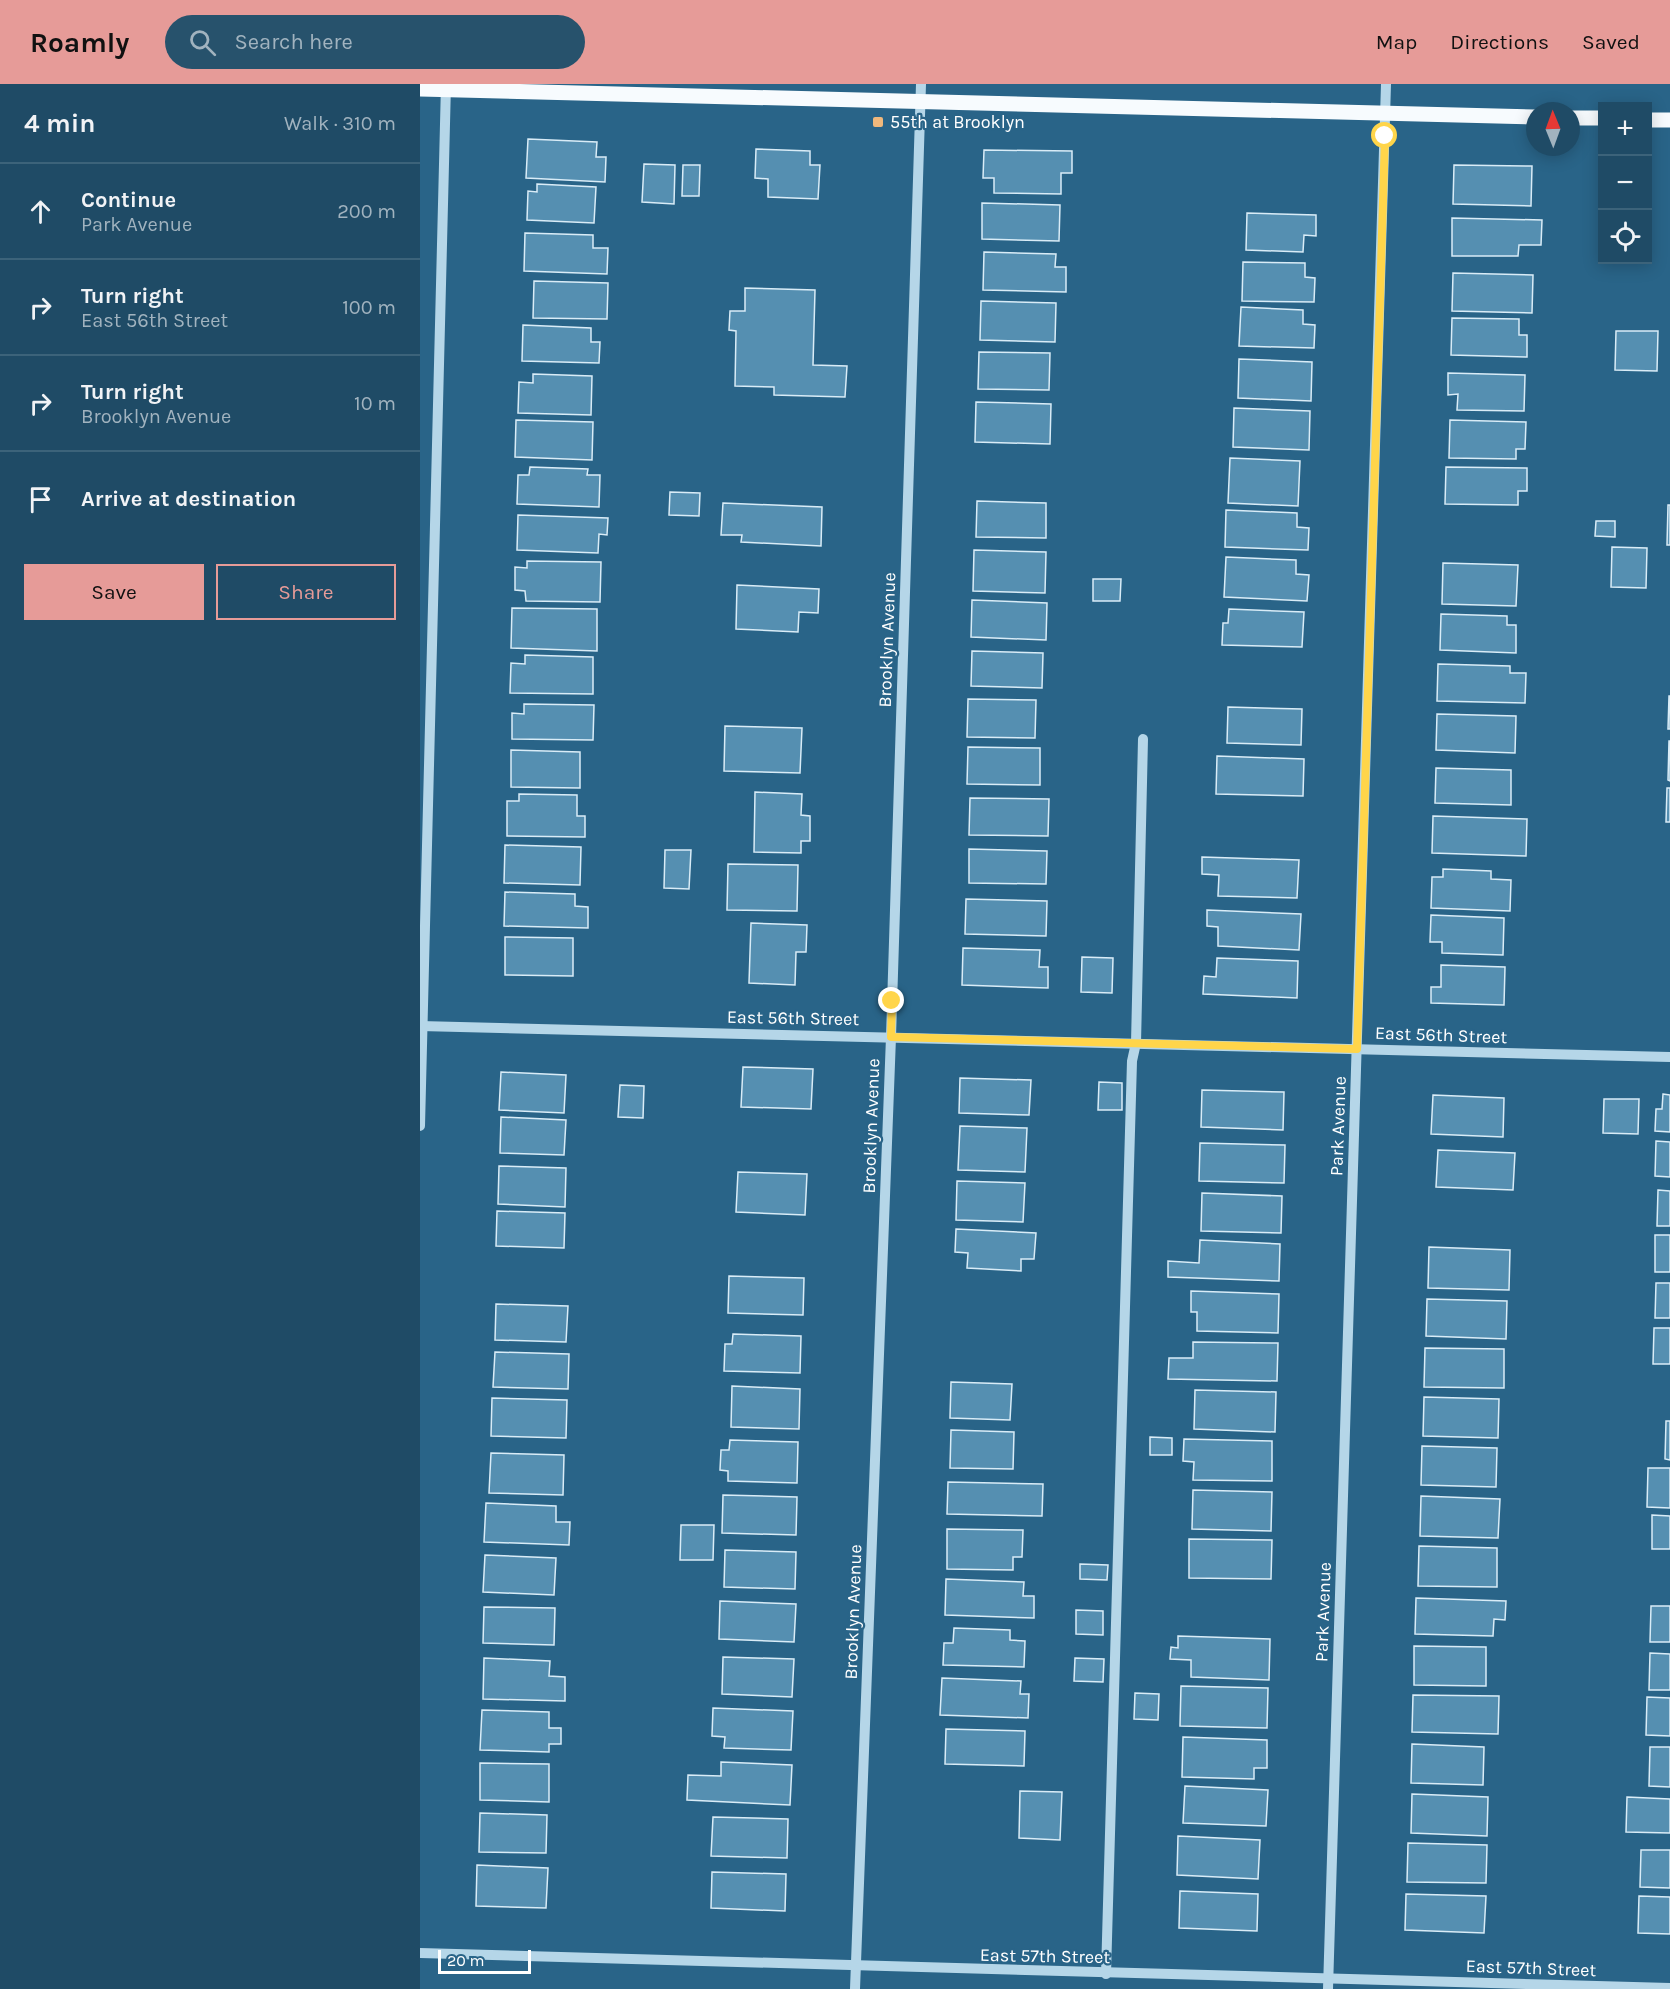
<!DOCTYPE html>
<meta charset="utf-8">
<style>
:root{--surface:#1f4b66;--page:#27526c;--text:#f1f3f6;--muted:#a1b3bf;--line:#3c637a;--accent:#e69b98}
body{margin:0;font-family:Karla,sans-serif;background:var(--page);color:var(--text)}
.controls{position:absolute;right:18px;top:18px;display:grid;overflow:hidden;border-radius:0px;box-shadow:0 3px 15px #0003}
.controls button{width:54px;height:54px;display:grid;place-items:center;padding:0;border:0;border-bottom:2px solid var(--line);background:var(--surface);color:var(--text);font:30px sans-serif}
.compass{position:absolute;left:1106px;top:18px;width:54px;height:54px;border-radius:50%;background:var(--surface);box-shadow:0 3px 15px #0003;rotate:359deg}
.scale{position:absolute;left:18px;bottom:15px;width:93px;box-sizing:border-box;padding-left:6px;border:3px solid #fff;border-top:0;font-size:16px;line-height:21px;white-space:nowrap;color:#fff;-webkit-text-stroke:4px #296488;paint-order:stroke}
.stop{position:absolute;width:18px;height:18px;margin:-14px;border:4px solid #ffd54a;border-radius:50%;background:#fff}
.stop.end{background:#ffd54a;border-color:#fff;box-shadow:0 2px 6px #0008}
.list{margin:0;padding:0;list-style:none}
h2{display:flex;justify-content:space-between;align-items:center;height:78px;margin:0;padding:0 24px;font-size:26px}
h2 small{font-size:20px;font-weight:400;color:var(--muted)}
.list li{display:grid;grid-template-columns:39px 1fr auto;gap:18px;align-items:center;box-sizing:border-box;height:96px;padding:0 24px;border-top:2px solid var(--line)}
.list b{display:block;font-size:22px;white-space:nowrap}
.list p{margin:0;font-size:20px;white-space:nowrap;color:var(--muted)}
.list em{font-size:20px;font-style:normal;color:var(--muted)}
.actions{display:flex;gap:12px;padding:18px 24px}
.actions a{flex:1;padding:14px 0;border:2px solid var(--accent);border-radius:0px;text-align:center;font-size:21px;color:var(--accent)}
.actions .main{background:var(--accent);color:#111}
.icon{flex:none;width:33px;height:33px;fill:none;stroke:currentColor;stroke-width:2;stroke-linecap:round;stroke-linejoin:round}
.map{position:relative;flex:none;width:1250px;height:1905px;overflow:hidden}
header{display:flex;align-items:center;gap:36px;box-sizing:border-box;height:84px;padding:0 30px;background:var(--accent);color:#111}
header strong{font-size:28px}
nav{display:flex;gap:33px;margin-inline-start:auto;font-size:21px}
.search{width:420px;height:54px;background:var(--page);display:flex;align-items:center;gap:15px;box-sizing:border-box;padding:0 21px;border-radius:33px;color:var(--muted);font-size:22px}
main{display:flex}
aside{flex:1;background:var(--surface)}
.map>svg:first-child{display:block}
</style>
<header>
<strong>Roamly</strong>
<div class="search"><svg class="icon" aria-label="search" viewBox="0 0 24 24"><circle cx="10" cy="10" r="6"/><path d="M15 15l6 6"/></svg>Search here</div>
<nav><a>Map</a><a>Directions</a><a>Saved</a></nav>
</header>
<main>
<aside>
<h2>4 min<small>Walk · 310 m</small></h2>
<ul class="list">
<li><svg class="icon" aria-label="ahead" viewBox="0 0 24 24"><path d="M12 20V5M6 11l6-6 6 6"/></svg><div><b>Continue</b><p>Park Avenue</p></div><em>200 m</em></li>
<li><svg class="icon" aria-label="right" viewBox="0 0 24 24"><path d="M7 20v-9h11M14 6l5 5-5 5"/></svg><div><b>Turn right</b><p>East 56th Street</p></div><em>100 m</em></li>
<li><svg class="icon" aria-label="right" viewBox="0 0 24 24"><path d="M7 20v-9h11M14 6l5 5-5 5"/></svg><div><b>Turn right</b><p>Brooklyn Avenue</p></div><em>10 m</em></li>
<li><svg class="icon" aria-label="arrive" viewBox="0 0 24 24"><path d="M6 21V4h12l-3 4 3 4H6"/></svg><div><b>Arrive at destination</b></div></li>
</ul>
<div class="actions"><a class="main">Save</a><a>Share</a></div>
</aside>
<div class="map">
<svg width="1250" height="1905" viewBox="0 0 1250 1905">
<rect width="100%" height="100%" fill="#296488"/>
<g fill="#558fb1" stroke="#d9ecf7" stroke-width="1.5">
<polygon points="108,55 177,58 176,73 186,73 185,98 106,94"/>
<polygon points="336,65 390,67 390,81 400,81 398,115 348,113 348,95 335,94"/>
<polygon points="564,66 652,67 652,89 641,89 641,110 574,109 574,94 563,94"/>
<polygon points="224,80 255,81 254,120 222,118"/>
<polygon points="263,81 280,81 279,112 262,112"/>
<polygon points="1034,81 1112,82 1111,122 1033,120"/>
<polygon points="117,100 176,103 174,139 107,136 108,107 117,108"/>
<polygon points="562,119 640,121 639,157 562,155"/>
<polygon points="827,129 896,131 896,152 884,151 883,168 826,166"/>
<polygon points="1032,134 1122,136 1121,161 1099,161 1098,172 1032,172"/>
<polygon points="105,149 173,151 173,164 188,164 187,190 104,187"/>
<polygon points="564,168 636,170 635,183 646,183 646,208 563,206"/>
<polygon points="823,178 885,179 885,193 895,194 894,218 822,217"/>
<polygon points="1033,189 1113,191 1112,229 1032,227"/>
<polygon points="114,197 188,199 187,235 113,234"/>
<polygon points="325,204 395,206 393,281 427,282 425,313 354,311 354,303 315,302 316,247 309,246 310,227 325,227"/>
<polygon points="561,217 636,219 635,258 560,256"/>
<polygon points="821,223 883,226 883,240 895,241 894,264 819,262"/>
<polygon points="1032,234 1099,235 1099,251 1107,251 1107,273 1031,271"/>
<polygon points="103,241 171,244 171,258 180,258 179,279 102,277"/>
<polygon points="1196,247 1238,247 1237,287 1195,286"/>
<polygon points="559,268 630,269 629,306 558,305"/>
<polygon points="819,275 892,278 891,317 818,314"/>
<polygon points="1028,289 1105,291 1104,327 1037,326 1038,310 1028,311"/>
<polygon points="113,290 172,292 171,331 98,329 99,298 113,299"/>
<polygon points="556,318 631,320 630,360 555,358"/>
<polygon points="814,324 890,327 889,366 813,363"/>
<polygon points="96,336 173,338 172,376 95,373"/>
<polygon points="1030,336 1106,338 1105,365 1096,365 1096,375 1029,374"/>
<polygon points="810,374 880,377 878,422 808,419"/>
<polygon points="110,383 168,385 167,391 180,391 179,423 97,420 98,391 109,391"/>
<polygon points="1026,383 1107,384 1107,407 1098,407 1098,421 1025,420"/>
<polygon points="250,408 280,409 279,432 249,431"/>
<polygon points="557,417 626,419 626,454 556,453"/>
<polygon points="303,419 402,423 401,462 321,458 322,451 301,451"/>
<polygon points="1248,421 1250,421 1250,461 1247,461"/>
<polygon points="806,426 877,429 877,443 889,444 888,466 805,463"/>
<polygon points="98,431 188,434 187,451 179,450 178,469 97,466"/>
<polygon points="1176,437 1195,437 1195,453 1175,452"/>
<polygon points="1192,463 1227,464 1226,504 1191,503"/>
<polygon points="554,466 626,468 625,509 553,507"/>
<polygon points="806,473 876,476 876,490 889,491 887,517 804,513"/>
<polygon points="107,477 181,478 180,518 106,517 105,507 95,506 95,483 107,484"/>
<polygon points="1023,479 1098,481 1096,522 1022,520"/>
<polygon points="673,495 701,495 700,517 673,517"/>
<polygon points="317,501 399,505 398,529 379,528 378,548 316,545"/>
<polygon points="552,516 627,519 626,556 551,553"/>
<polygon points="92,524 177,525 177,567 91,564"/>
<polygon points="809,525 884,528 882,563 802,561 803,539 808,539"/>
<polygon points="1021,530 1087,532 1087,541 1096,541 1096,569 1020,566"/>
<polygon points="552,567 623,569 622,604 551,602"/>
<polygon points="105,571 173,573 173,610 90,609 91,579 105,580"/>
<polygon points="1018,580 1090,582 1090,589 1106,589 1105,619 1017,617"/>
<polygon points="1249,612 1250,612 1250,645 1248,645"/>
<polygon points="548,615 616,616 615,654 547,653"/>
<polygon points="104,620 174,621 173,656 92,655 92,629 104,630"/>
<polygon points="808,623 882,625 881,661 807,659"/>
<polygon points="1017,630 1096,632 1095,669 1016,666"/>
<polygon points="305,642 382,644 380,689 304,687"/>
<polygon points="1249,657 1250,657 1250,697 1248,696"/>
<polygon points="548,663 620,664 620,701 547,700"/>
<polygon points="91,666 160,668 160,704 91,703"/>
<polygon points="797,672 884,675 883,712 796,710"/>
<polygon points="1016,684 1091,686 1091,721 1015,719"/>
<polygon points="1247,704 1250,704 1250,738 1246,738"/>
<polygon points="335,708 382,710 381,731 390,732 390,757 381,757 381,769 334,768"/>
<polygon points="99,710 157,711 157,732 165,732 165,753 87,752 87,717 99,717"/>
<polygon points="550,714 629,715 628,752 549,751"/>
<polygon points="1013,732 1107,735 1106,772 1012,769"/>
<polygon points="85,761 161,763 160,801 84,799"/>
<polygon points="549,765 627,767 626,800 549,799"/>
<polygon points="245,766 271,766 269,805 244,804"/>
<polygon points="782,773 879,776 877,814 798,812 799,791 782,790"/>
<polygon points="308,780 378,781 377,827 307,826"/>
<polygon points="1023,785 1071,787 1071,795 1091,796 1090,827 1011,824 1012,793 1023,793"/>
<polygon points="85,808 155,810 155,822 168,823 168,844 84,842"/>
<polygon points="546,815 627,817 626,852 545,850"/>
<polygon points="787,826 881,830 879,866 798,862 798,843 787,842"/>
<polygon points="1011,831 1084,834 1083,871 1022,869 1022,858 1010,858"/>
<polygon points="331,839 387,841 386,868 376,868 375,901 329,899"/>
<polygon points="85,853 153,854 153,892 85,891"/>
<polygon points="543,864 620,866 619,883 628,883 628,904 542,901"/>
<polygon points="662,873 693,874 692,909 661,908"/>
<polygon points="797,874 878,877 877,914 783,910 784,892 796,893"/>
<polygon points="1021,881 1085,883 1084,921 1011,919 1011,903 1021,903"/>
<polygon points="323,983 393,985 391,1025 321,1023"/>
<polygon points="81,988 146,991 144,1029 79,1026"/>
<polygon points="540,994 611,996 609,1031 539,1029"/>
<polygon points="679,998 702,999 702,1026 678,1026"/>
<polygon points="200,1001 224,1002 223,1034 198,1033"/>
<polygon points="782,1006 864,1008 863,1046 781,1043"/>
<polygon points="1243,1010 1250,1011 1250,1048 1235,1047 1236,1025 1242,1025"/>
<polygon points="1013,1011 1084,1014 1083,1053 1011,1050"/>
<polygon points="1184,1015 1219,1015 1218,1050 1183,1049"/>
<polygon points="81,1033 146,1036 144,1071 80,1069"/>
<polygon points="540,1042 607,1044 605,1088 538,1086"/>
<polygon points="1236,1057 1250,1058 1250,1093 1235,1092"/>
<polygon points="780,1059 865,1061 864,1099 779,1097"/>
<polygon points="1018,1066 1095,1069 1093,1106 1016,1103"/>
<polygon points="79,1082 146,1084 145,1123 78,1120"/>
<polygon points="318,1088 387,1090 385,1131 316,1128"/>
<polygon points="537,1097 605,1099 603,1138 536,1136"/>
<polygon points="1238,1106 1250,1107 1250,1142 1237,1142"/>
<polygon points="782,1109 862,1112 861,1149 781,1147"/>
<polygon points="77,1127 145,1129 144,1164 76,1162"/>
<polygon points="536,1145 616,1149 614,1175 601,1175 601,1187 547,1184 548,1169 535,1168"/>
<rect x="1235" y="1151" width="15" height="37"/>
<polygon points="780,1156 860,1160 859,1197 748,1193 748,1177 779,1179"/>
<polygon points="1009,1163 1090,1166 1089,1206 1008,1204"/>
<polygon points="309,1192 384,1194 383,1231 308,1229"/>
<polygon points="1236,1199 1250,1199 1250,1234 1235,1234"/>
<polygon points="771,1207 859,1210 858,1249 777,1247 777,1228 771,1228"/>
<polygon points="1007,1215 1087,1217 1086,1255 1006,1252"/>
<polygon points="76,1220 148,1222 146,1258 75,1256"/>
<polygon points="1234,1244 1250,1244 1250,1280 1233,1280"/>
<polygon points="313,1250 381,1252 380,1289 304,1287 305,1260 312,1260"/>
<polygon points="773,1258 858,1259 857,1297 748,1295 749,1274 773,1274"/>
<polygon points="1005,1264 1084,1265 1084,1304 1004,1303"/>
<polygon points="75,1268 149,1270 148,1305 73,1303"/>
<polygon points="531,1298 592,1300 590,1336 530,1334"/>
<polygon points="312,1302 380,1305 379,1345 311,1343"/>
<polygon points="775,1306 856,1308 855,1348 774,1345"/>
<polygon points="1004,1313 1079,1315 1078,1354 1003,1352"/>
<polygon points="72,1314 147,1316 146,1354 71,1352"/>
<polygon points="1246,1337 1250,1337 1250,1376 1245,1375"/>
<polygon points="531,1346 594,1348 593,1385 530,1384"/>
<polygon points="730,1353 752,1354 752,1371 730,1371"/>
<polygon points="764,1355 852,1357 852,1397 773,1396 774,1378 763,1377"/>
<polygon points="310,1356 378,1358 377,1399 308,1397 308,1387 300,1386 301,1366 309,1366"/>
<polygon points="1002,1362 1077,1364 1076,1403 1001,1401"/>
<polygon points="71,1369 144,1371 143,1411 69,1409"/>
<polygon points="1228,1384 1250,1384 1250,1424 1227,1423"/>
<polygon points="528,1398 623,1400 622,1432 527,1430"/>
<polygon points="773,1406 852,1408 851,1447 772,1445"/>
<polygon points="303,1411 377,1413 376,1451 302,1449"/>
<polygon points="1001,1412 1080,1415 1078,1454 1000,1452"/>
<polygon points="66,1419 136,1422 136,1438 150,1438 149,1461 64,1458"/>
<polygon points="1232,1431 1250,1432 1250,1465 1232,1465"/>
<polygon points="261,1441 294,1441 293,1476 260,1476"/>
<polygon points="527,1445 603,1446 602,1473 593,1473 593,1486 527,1485"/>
<polygon points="769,1455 852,1456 851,1495 769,1494"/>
<polygon points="999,1462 1077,1464 1077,1503 998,1502"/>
<polygon points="305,1466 376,1468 375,1505 304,1503"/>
<polygon points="65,1471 136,1474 134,1511 63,1508"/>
<polygon points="660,1480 688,1481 687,1496 660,1495"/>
<polygon points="526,1495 604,1498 603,1512 614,1512 614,1534 525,1531"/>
<polygon points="996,1514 1086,1517 1085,1536 1074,1535 1073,1552 995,1550"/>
<polygon points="300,1517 376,1520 374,1558 299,1555"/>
<polygon points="1231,1522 1250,1522 1250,1558 1230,1558"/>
<polygon points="64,1523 135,1524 134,1561 63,1559"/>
<polygon points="656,1526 683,1527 683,1551 656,1550"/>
<polygon points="534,1544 590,1546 590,1556 605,1557 604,1583 523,1581 524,1559 533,1559"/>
<polygon points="758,1552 850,1555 849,1596 771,1593 771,1576 750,1575 751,1563 758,1564"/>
<polygon points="994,1562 1066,1563 1066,1602 994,1601"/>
<polygon points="1230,1569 1250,1570 1250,1606 1229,1606"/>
<polygon points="303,1573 374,1575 372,1613 302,1610"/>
<polygon points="64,1574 130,1577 129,1592 145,1593 145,1617 63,1615"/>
<polygon points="655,1574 684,1575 683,1598 654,1597"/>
<polygon points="522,1594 601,1597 600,1610 609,1610 608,1634 520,1631"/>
<polygon points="761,1602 848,1604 847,1644 760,1642"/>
<polygon points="715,1609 739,1610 738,1636 714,1635"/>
<polygon points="993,1611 1079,1612 1078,1650 992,1648"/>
<polygon points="1227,1613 1250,1614 1250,1652 1226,1651"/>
<polygon points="293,1624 373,1627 371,1666 304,1664 305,1653 292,1652"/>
<polygon points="62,1626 129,1628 129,1644 141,1644 141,1660 129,1660 129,1668 60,1666"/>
<polygon points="526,1645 605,1647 604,1682 525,1680"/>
<polygon points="763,1653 847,1656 847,1684 834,1684 834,1695 762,1693"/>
<polygon points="992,1660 1064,1663 1063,1701 991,1699"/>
<polygon points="1230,1663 1250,1663 1250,1703 1229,1702"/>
<polygon points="301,1678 372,1681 370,1721 267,1716 268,1691 301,1692"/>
<polygon points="60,1679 129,1680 129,1718 60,1716"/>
<polygon points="765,1702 848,1706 846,1742 763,1739"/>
<polygon points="600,1707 642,1708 640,1756 599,1754"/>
<polygon points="992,1710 1068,1713 1067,1752 991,1749"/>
<polygon points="1207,1713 1250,1715 1250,1749 1206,1748"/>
<polygon points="60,1729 127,1731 126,1769 59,1768"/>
<polygon points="293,1733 368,1735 367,1774 291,1772"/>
<polygon points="758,1752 840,1756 838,1795 757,1791"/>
<polygon points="988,1759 1067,1761 1066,1799 987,1798"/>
<polygon points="1221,1766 1250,1766 1250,1804 1220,1803"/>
<polygon points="57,1781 128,1784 126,1824 56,1822"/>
<polygon points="292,1788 366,1790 365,1827 291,1824"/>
<polygon points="760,1807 838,1810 837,1847 759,1844"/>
<polygon points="986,1810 1066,1812 1064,1849 985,1846"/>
<polygon points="1219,1812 1250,1813 1250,1850 1218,1849"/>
</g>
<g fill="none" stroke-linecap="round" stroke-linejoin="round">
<g stroke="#b5d6e8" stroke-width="10">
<polyline points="0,942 1250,973"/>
<polyline points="0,1042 26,0"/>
<polyline points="0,1869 1250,1904"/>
<polyline points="686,1890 712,977 716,959 723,655"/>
<polyline points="435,1905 471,953 501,0"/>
<polyline points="908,1905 966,0"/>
</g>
<g stroke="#f7fbfe" stroke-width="15">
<polyline points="0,5 1115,33"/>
<polyline points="1151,34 1182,34"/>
<polyline points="1228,36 1250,36"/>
</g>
</g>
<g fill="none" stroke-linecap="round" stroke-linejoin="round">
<polyline stroke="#ffd54a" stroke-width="8" points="472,917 471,953 937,965 965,52"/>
</g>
<rect fill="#f0b87c" stroke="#296488" stroke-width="2" x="452" y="32" width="12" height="12" rx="3"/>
<g text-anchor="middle" stroke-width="4.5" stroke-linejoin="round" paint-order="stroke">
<g font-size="18" fill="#fff" stroke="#296488" text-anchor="start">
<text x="470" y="44">55th at Brooklyn</text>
</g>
<g font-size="18" fill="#fff" stroke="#296488">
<text transform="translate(467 556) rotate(-88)" y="6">Brooklyn Avenue</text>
<text transform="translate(373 934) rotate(1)" y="6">East 56th Street</text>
<text transform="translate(1021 951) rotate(2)" y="6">East 56th Street</text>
<text transform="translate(451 1042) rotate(-88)" y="6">Brooklyn Avenue</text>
<text transform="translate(918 1042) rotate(-88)" y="6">Park Avenue</text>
<text transform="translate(433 1528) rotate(-88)" y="6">Brooklyn Avenue</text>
<text transform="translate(903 1528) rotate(-88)" y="6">Park Avenue</text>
<text transform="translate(625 1872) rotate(1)" y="6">East 57th Street</text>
<text transform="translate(1111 1884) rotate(2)" y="6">East 57th Street</text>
</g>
</g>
</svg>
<div class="controls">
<button>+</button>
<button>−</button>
<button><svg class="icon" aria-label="locate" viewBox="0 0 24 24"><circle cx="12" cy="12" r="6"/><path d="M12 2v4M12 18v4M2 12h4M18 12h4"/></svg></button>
</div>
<svg class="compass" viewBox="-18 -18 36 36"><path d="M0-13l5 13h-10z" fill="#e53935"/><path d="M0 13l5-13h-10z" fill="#a1b3bf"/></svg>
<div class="scale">20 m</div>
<div class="stop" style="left:965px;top:52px"></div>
<div class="stop end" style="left:472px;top:917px"></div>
</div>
</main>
